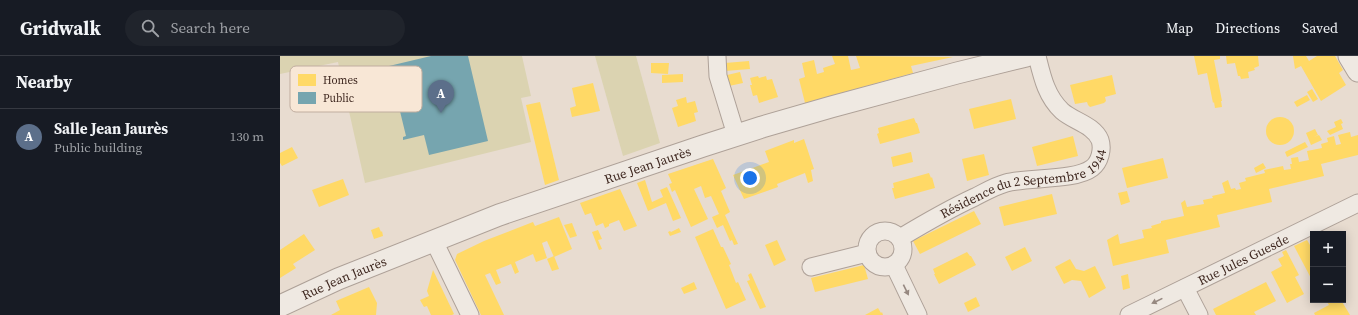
<!DOCTYPE html>
<meta charset="utf-8">
<style>
:root{--surface:#171b24;--page:#20242c;--text:#f1f3f6;--muted:#9ea1a6;--line:#363941;--accent:#ea580c}
body{margin:0;font-family:"Source Serif 4",serif;background:var(--page);color:var(--text)}
.controls{position:absolute;right:12px;bottom:12px;display:grid;overflow:hidden;border-radius:0px;box-shadow:0 2px 10px #0003}
.controls button{width:36px;height:36px;display:grid;place-items:center;padding:0;border:0;border-bottom:1px solid var(--line);background:var(--surface);color:var(--text);font:20px sans-serif}
.you{position:absolute;left:470px;top:122px;width:14px;height:14px;margin:-10px;border:3px solid #fff;border-radius:50%;background:#1a73e8;box-shadow:0 0 0 6px #1a73e833}
.badge{display:grid;place-items:center;width:26px;height:26px;border-radius:50%;background:var(--accent);color:#fff;font-size:13px;font-weight:700}
.pin{position:absolute;translate:-50% -33px;filter:drop-shadow(0 1px 2px #0008)}
.pin::after{content:'';position:absolute;top:21px;width:14px;height:12px;background:inherit;clip-path:polygon(0 0,100% 0,50% 100%)}
.list{margin:0;padding:0;list-style:none}
h2{display:flex;justify-content:space-between;align-items:center;height:52px;margin:0;padding:0 16px;font-size:17px}
h2 small{font-size:13px;font-weight:400;color:var(--muted)}
.list li{display:grid;grid-template-columns:26px 1fr auto;gap:12px;align-items:center;box-sizing:border-box;height:56px;padding:0 16px;border-top:1px solid var(--line)}
.list b{display:block;font-size:15px;white-space:nowrap}
.list p{margin:0;font-size:13px;white-space:nowrap;color:var(--muted)}
.list em{font-size:13px;font-style:normal;color:var(--muted)}
.icon{flex:none;width:22px;height:22px;fill:none;stroke:currentColor;stroke-width:2;stroke-linecap:round;stroke-linejoin:round}
.map{position:relative;flex:none;width:1078px;height:259px;overflow:hidden}
header{display:flex;align-items:center;gap:24px;box-sizing:border-box;height:56px;padding:0 20px;background:var(--surface);border-bottom:1px solid var(--line)}
header strong{font-size:19px}
nav{display:flex;gap:22px;margin-inline-start:auto;font-size:14px}
.search{width:280px;height:36px;background:var(--page);display:flex;align-items:center;gap:10px;box-sizing:border-box;padding:0 14px;border-radius:22px;color:var(--muted);font-size:15px}
main{display:flex}
aside{flex:1;background:var(--surface)}
.map>svg:first-child{display:block}
</style>
<header>
<strong>Gridwalk</strong>
<div class="search"><svg class="icon" aria-label="search" viewBox="0 0 24 24"><circle cx="10" cy="10" r="6"/><path d="M15 15l6 6"/></svg>Search here</div>
<nav><a>Map</a><a>Directions</a><a>Saved</a></nav>
</header>
<main>
<aside>
<h2>Nearby<small></small></h2>
<ul class="list">
<li><span class="badge" style="background:#5c6f8a">A</span><div><b>Salle Jean Jaurès</b><p>Public building</p></div><em>130 m</em></li>
</ul>
</aside>
<div class="map">
<svg width="1078" height="259" viewBox="0 0 1078 259">
<rect width="100%" height="100%" fill="#e8dcd0"/>
<g fill="#dbd3b1">
<polygon points="0,0 242,0 251,40 241,42 251,86 85,127 58,6 0,18"/>
<polygon points="315,0 356,0 380,87 343,100"/>
</g>
<g fill="#ffd966">
<polygon points="552,0 568,0 571,14 580,12 576,0 673,1 631,10 633,17 525,47 519,23 525,21 522,7 534,4 537,18 544,16 543,12 555,8"/>
<polygon points="914,0 940,0 940,3 934,4 942,45 941,45 942,51 935,52 934,46 933,47 927,17 918,19"/>
<polygon points="946,0 978,0 979,10 974,12 975,14 968,16 969,22 961,23 960,20 958,20 955,7 947,8"/>
<polygon points="1013,0 1026,0 1029,5 1037,0 1055,0 1063,14 1059,17 1066,29 1041,45 1021,10 1015,13"/>
<polygon points="469,5 470,13 445,15 445,7"/>
<polygon points="371,7 389,7 388,18 371,17"/>
<polygon points="460,16 463,27 449,30 447,19"/>
<polygon points="403,18 403,26 382,27 382,19"/>
<polygon points="832,19 836,38 825,41 826,45 824,47 810,51 808,49 807,46 795,48 790,29"/>
<polygon points="478,20 479,22 486,20 487,24 492,23 498,41 479,47 477,39 473,40 470,29 472,29 470,22"/>
<polygon points="313,27 320,55 292,61 290,52 296,50 292,32"/>
<polygon points="1032,33 1038,43 1033,46 1027,36"/>
<polygon points="1027,39 1030,44 1017,51 1014,46"/>
<polygon points="406,41 407,47 415,45 418,56 414,57 416,65 398,71 392,52 398,50 396,44"/>
<polygon points="731,43 736,63 694,73 689,53"/>
<polygon points="260,46 279,124 265,129 246,49"/>
<circle cx="1000" cy="75" r="14"/>
<polygon points="634,62 636,67 637,67 640,77 600,88 597,78 599,77 598,72"/>
<polygon points="1061,63 1063,67 1061,68 1063,73 1050,79 1047,75 1056,71 1054,66"/>
<polygon points="1035,73 1038,79 1034,81 1039,79 1042,84 1031,89 1026,77"/>
<polygon points="1070,76 1071,81 1078,79 1078,99 1041,108 1044,120 989,133 992,146 937,159 940,171 886,184 889,197 833,210 827,184 838,178 840,188 864,182 862,174 872,172 871,170 881,167 881,165 904,160 901,147 905,144 907,151 924,148 923,144 933,142 932,140 945,137 942,127 948,124 951,133 955,132 956,134 961,133 959,127 966,125 965,122 985,117 984,114 1003,110 1004,114 1011,113 1010,108 1012,108 1011,102 1018,101 1019,106 1029,104 1027,95 1042,92 1041,88 1048,86 1047,82 1054,80 1056,89 1061,88 1058,79"/>
<polygon points="793,80 798,100 757,110 752,91"/>
<polygon points="524,83 534,113 531,114 533,125 528,127 525,117 497,128 498,131 464,143 453,119 489,106 485,95 514,84 514,87"/>
<polygon points="1025,86 1028,91 1007,101 1005,96"/>
<polygon points="12,91 18,102 2,110 0,107 0,97"/>
<polygon points="631,96 633,106 613,111 611,101"/>
<polygon points="704,98 709,119 687,125 682,103"/>
<polygon points="883,102 888,122 847,132 842,112"/>
<polygon points="433,103 446,132 441,135 450,156 445,159 458,188 454,189 452,184 450,185 443,169 437,172 432,161 439,158 431,140 425,142 421,130 414,133 428,163 411,171 395,134 392,136 389,128 392,127 388,118"/>
<polygon points="983,107 986,112 976,117 974,112"/>
<polygon points="649,117 651,122 652,121 655,132 615,143 612,132 614,132 613,127"/>
<polygon points="63,123 69,139 39,151 32,134"/>
<polygon points="365,124 372,146 383,141 380,134 387,131 401,162 393,165 386,147 368,155 357,127"/>
<polygon points="340,133 357,170 344,175 339,164 329,168 329,170 325,172 323,167 316,170 311,157 305,159 300,147"/>
<polygon points="847,135 850,146 841,149 838,137"/>
<polygon points="772,138 777,158 724,170 719,151"/>
<polygon points="694,155 701,168 640,198 633,185"/>
<polygon points="279,161 292,193 274,201 267,185 262,187 267,202 256,206 253,198 242,203 235,206 239,216 235,218 231,208 216,214 221,227 216,229 210,217 205,219 224,259 201,259 175,204 177,198 204,185 253,166 255,170"/>
<polygon points="292,167 297,180 290,182 284,169"/>
<polygon points="99,171 101,176 102,175 103,180 94,183 91,174"/>
<polygon points="399,172 401,176 390,180 388,176 390,175 391,176"/>
<polygon points="433,173 441,191 443,191 451,208 449,209 456,227 458,226 466,244 446,253 415,181"/>
<polygon points="318,174 322,183 318,184 322,193 319,194 312,176"/>
<polygon points="24,178 35,194 13,208 16,212 0,222 0,194"/>
<polygon points="497,184 506,204 494,210 485,189"/>
<polygon points="1027,184 1033,194 1033,226 1014,190"/>
<polygon points="745,191 752,205 732,215 725,201"/>
<polygon points="1006,194 1019,219 1015,221 1024,238 1007,247 991,216 1002,210 998,203 1004,200 1002,196"/>
<polygon points="687,196 690,200 691,200 696,209 659,228 654,218 655,218 653,213"/>
<polygon points="274,200 279,213 272,215 267,203"/>
<polygon points="790,203 796,213 804,215 815,210 826,232 809,242 801,225 792,224 784,228 775,211"/>
<polygon points="584,209 588,223 535,236 531,222"/>
<polygon points="153,214 174,258 172,259 151,259 147,250 144,251 140,244 149,240 147,235"/>
<polygon points="471,217 486,251 480,253 467,225 470,224 468,219"/>
<polygon points="848,218 850,232 843,234 841,220"/>
<polygon points="414,226 417,233 404,238 401,232"/>
<polygon points="986,226 996,245 974,256 976,259 936,259 933,253"/>
<polygon points="89,231 97,247 96,259 51,259 60,254 56,245"/>
<polygon points="696,241 700,250 688,256 684,247"/>
<polygon points="1046,244 1061,244 1070,259 1035,259 1034,257 1049,249"/>
<polygon points="598,252 601,257 602,256 603,259 585,259"/>
</g>
<polygon fill="#76a5af" points="151,0 188,0 208,85 149,99 144,79 123,84 123,81 126,80 109,10"/>
<g fill="none" stroke-linecap="round" stroke-linejoin="round">
<defs>
<g id="minor">
<polyline points="437,0 438,20 456,79"/>
<circle cx="605" cy="193" r="18"/>
<path id="s1" d="M620,182C645,167 669,153 695,141C705,136 715,130 726,127C748,121 795,125 812,112C820,106 823,93 820,84C814,69 793,65 782,55C766,40 762,20 757,0"/>
<polyline points="154,185 190,259"/>
<polyline points="614,209 638,259"/>
<polyline points="531,211 587,197"/>
<polyline points="905,232 919,259"/>
<path id="s2" d="M849,259L1078,147"/>
</g>
<g id="tertiary">
<polyline points="1069,0 1078,15"/>
<path id="s3" d="M0,250L58,223L219,159L423,90L482,71L551,51L677,17L746,0"/>
</g>
</defs>
<use href="#minor" stroke="#aea198" stroke-width="19"/>
<use href="#tertiary" stroke="#aea198" stroke-width="23"/>
<use href="#minor" stroke="#efe9e2" stroke-width="17"/>
<use href="#tertiary" stroke="#efe9e2" stroke-width="21"/>
</g>
<defs><path id="oneway-solid" d="M-6-.8H1V-3.2L6.5 0L1 3.2V.8H-6Z"/></defs>
<g fill="#968880">
<use href="#oneway-solid" transform="translate(626 234) rotate(64)"/>
<use href="#oneway-solid" transform="translate(877 245) rotate(154)"/>
</g>
<g text-anchor="middle" stroke-width="4" stroke-linejoin="round" paint-order="stroke">
<g font-size="13" fill="#3e271f" stroke="#f8e7d6">
<text dy="5" stroke="none"><textPath href="#s3" startOffset="394">Rue Jean Jaurès</textPath></text>
<text dy="5" stroke="none"><textPath href="#s1" startOffset="138">Résidence du 2 Septembre 1944</textPath></text>
<text dy="5" stroke="none"><textPath href="#s2" startOffset="127">Rue Jules Guesde</textPath></text>
<text dy="5" stroke="none"><textPath href="#s3" startOffset="70">Rue Jean Jaurès</textPath></text>
</g>
</g>
<rect x="10" y="10" width="132" height="46" rx="6" fill="#f8e7d6" stroke="#c0ad9f" stroke-width="1"/>
<rect x="18" y="18" width="18" height="12" fill="#ffd966"/>
<rect x="18" y="36" width="18" height="12" fill="#76a5af"/>
<g font-size="11" fill="#3e271f">
<text x="43" y="28">Homes</text>
<text x="43" y="46">Public</text>
</g>
</svg>
<div class="controls">
<button>+</button>
<button>−</button>
</div>
<div class="you"></div>
<div class="pin badge" style="left:161px;top:57px;background:#5c6f8a">A</div>
</div>
</main>
